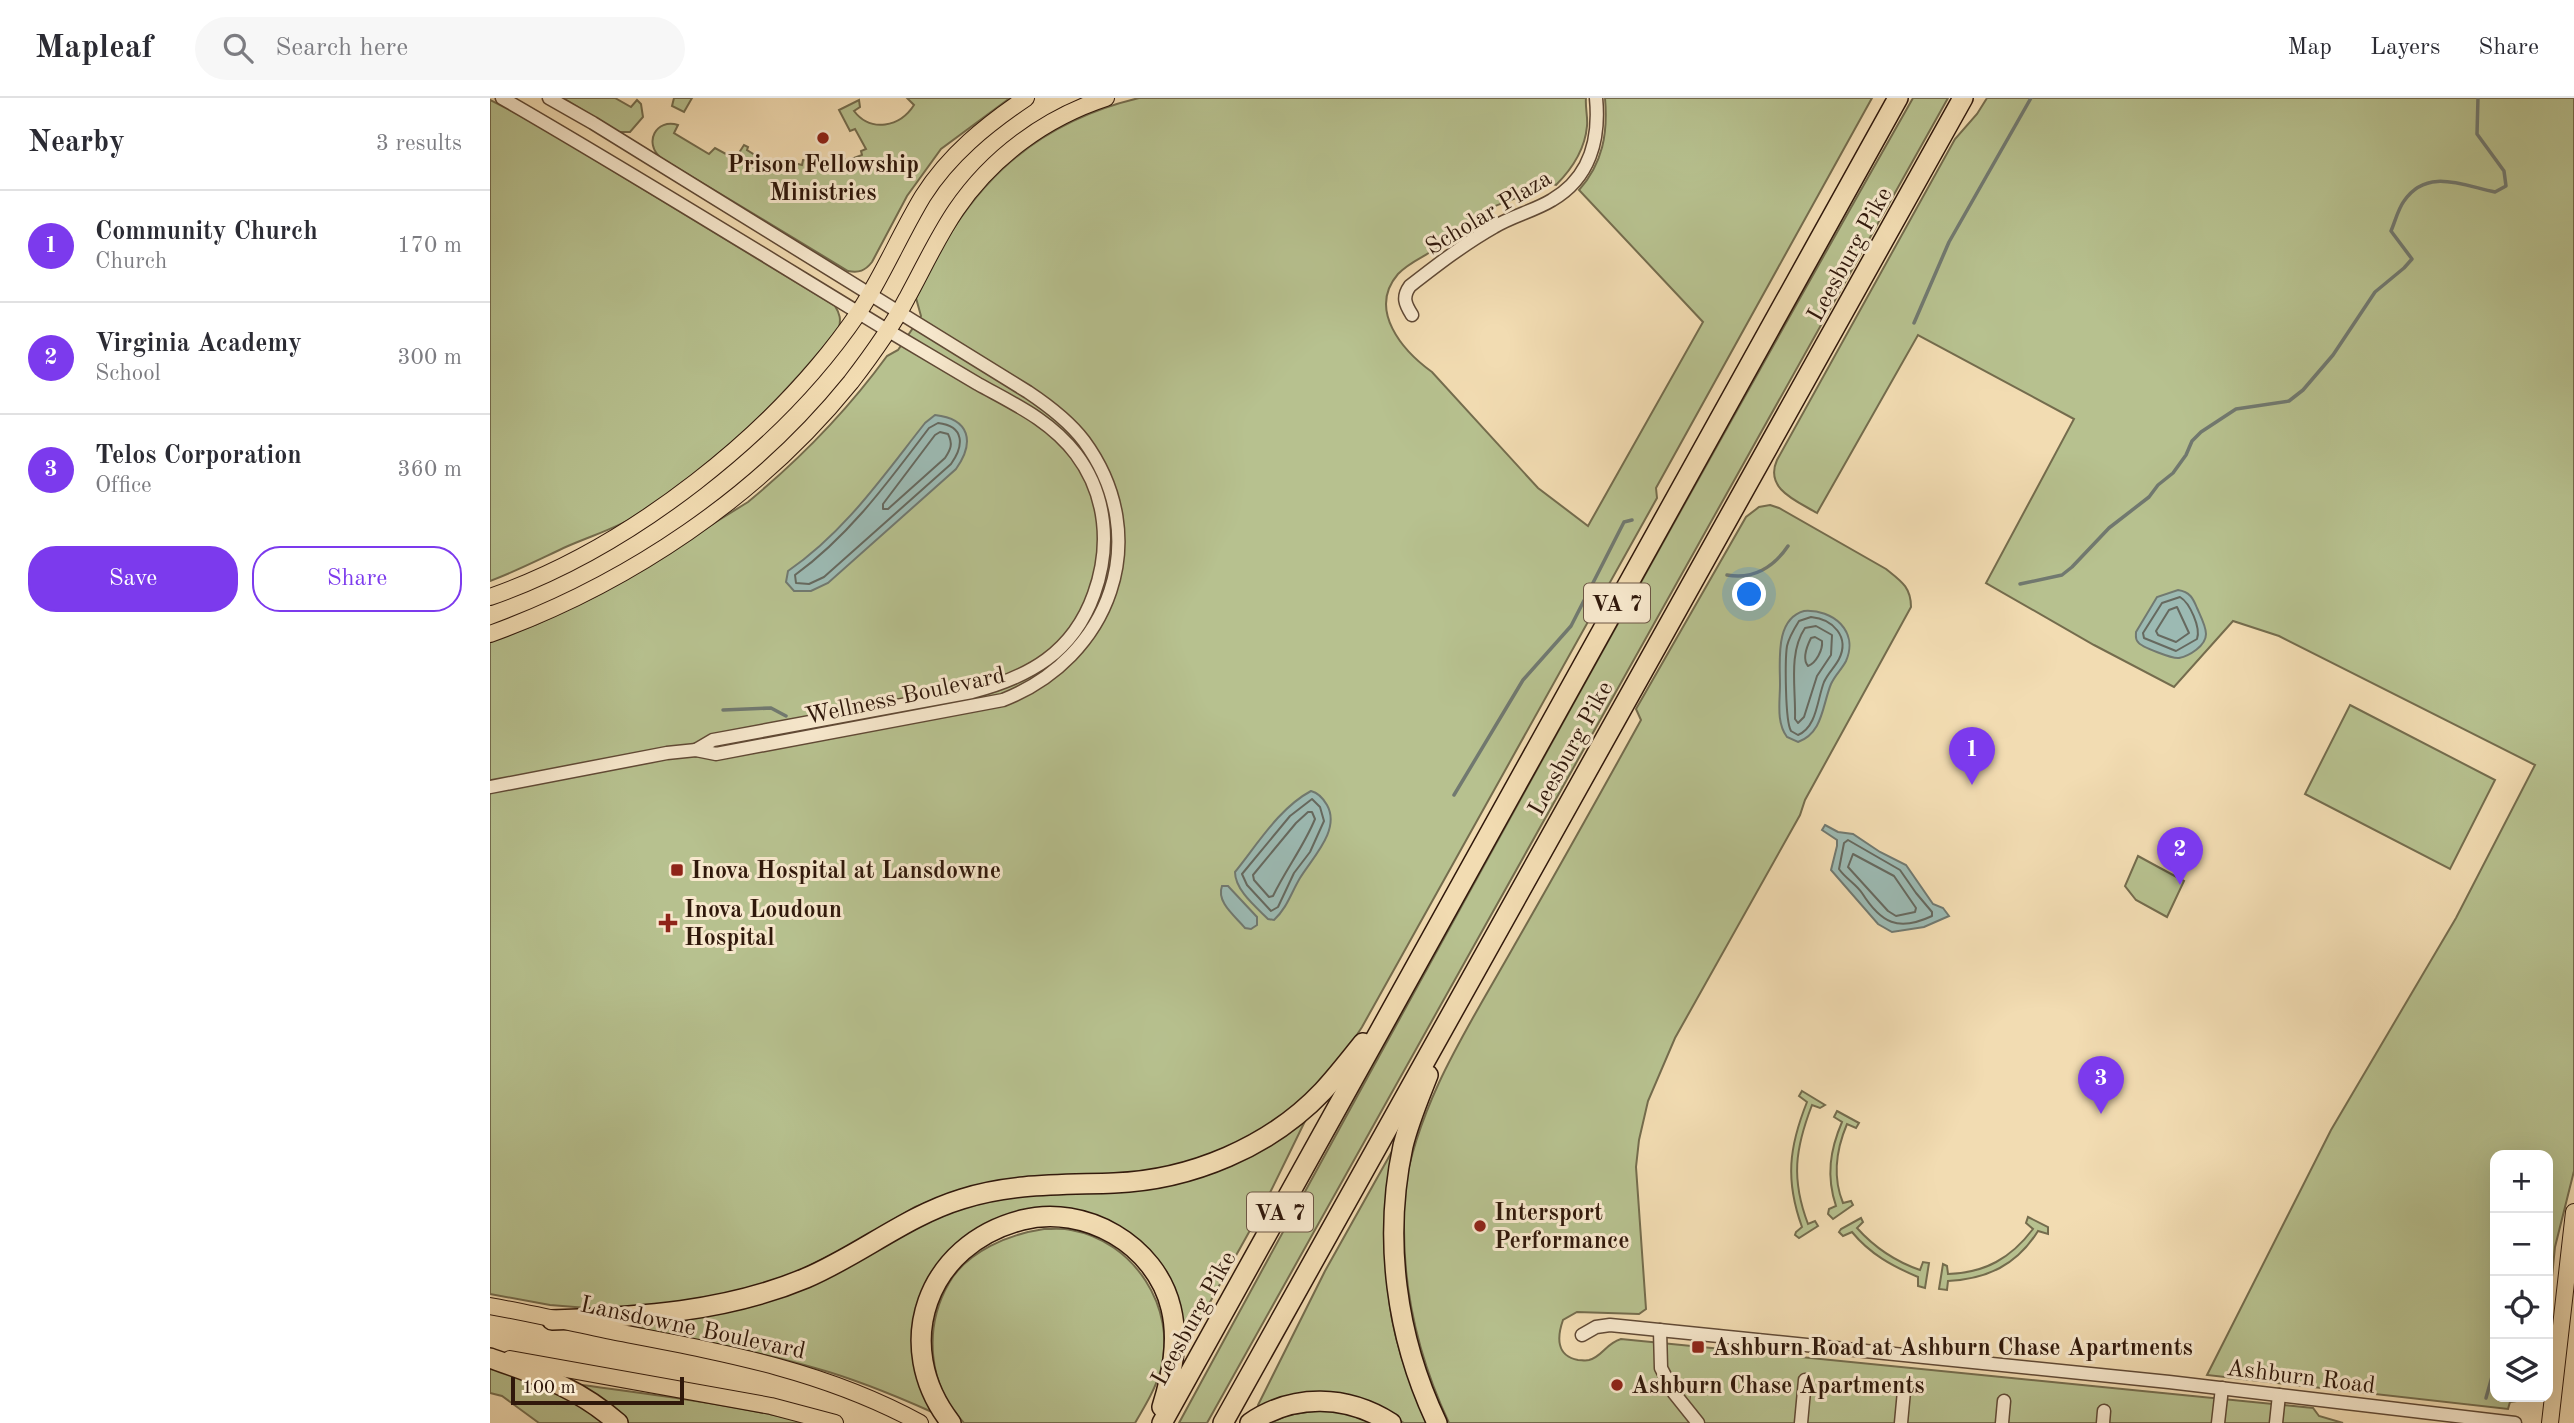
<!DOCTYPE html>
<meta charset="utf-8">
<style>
:root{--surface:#fff;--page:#f7f7f7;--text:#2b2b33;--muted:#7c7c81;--line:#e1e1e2;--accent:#7c3aed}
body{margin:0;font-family:"Old Standard TT",serif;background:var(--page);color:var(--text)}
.controls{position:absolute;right:21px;bottom:21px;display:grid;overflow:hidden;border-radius:14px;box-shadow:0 7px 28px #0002}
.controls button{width:63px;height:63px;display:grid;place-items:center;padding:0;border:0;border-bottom:2px solid var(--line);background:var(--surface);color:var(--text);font:35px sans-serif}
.scale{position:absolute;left:21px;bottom:18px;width:173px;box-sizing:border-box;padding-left:7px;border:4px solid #30180b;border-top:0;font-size:19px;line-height:24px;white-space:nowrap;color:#30180b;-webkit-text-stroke:5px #f7e8cd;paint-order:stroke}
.you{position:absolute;left:1260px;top:497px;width:24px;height:24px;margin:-18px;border:5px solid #fff;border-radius:50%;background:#1a73e8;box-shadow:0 0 0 10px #1a73e833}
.badge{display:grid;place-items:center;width:46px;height:46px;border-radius:50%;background:var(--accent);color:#fff;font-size:23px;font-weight:700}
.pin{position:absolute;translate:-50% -58px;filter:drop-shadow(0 2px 4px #0008)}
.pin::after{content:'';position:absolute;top:37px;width:24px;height:21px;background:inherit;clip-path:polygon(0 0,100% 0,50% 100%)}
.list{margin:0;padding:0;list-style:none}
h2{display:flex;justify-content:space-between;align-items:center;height:91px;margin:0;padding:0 28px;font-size:30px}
h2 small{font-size:23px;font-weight:400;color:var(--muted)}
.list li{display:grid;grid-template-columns:46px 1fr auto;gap:21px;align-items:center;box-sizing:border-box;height:112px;padding:0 28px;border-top:2px solid var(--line)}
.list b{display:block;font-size:26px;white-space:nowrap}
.list p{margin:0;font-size:23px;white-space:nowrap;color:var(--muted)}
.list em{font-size:23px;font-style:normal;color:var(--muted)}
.actions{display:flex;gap:14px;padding:21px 28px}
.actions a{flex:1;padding:16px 0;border:2px solid var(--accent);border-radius:28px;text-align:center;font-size:24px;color:var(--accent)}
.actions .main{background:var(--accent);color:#fff}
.icon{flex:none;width:38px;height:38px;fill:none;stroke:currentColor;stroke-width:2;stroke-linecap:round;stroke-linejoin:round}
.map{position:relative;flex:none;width:2084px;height:1325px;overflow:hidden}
header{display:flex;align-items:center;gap:42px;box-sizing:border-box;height:98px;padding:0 35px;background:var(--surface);border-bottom:2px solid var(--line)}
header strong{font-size:33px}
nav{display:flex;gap:38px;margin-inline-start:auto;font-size:24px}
.search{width:490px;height:63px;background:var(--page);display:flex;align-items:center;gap:18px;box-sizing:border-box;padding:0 24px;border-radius:38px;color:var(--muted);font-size:26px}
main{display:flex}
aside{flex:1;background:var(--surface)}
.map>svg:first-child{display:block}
</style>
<header>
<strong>Mapleaf</strong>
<div class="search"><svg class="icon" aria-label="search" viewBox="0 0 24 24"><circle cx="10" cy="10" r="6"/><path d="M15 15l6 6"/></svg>Search here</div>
<nav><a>Map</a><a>Layers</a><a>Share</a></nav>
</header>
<main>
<aside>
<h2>Nearby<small>3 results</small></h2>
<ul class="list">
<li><span class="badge">1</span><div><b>Community Church</b><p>Church</p></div><em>170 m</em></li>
<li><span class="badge">2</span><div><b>Virginia Academy</b><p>School</p></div><em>300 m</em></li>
<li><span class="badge">3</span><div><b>Telos Corporation</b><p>Office</p></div><em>360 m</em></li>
</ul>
<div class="actions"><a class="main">Save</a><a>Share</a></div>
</aside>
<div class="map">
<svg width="2084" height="1325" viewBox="0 0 2084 1325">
<rect width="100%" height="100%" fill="#f2dcb2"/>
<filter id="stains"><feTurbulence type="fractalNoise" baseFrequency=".00286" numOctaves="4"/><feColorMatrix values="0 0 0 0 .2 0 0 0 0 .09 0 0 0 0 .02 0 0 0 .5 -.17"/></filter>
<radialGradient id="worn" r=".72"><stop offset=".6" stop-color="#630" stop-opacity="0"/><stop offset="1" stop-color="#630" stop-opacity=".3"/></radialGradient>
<g fill="#b7c18f" stroke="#746c4d" stroke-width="2">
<polygon points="73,0 125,0 141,9 147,2 151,6 153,19 140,34 129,34"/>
<polygon points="184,0 202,0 194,14 182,8"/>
<path d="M417,0H520L451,51L417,98L382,164C375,173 369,175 358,173L171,60C153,45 166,20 188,27L184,35L219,56L225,50L245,61L254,47L258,49L257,52L281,67L283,65L293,70L296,63L312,67L313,62L326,63L327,67L343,66V63L354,60L356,63L372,57L371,53L376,51L365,31L360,33L349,12L369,2L370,9L364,13C381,35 410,29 424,7Z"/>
<path d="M649,0H1096C1095,9 1098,19 1097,28C1095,51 1082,71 1066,87L1050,83C1038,101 1013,102 995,113C978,122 963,137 948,149C936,158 919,164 908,176C877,212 913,253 942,274L1048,390L1098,428L1213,224L1089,92C1113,65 1118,35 1115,0H1382L1166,390L1167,400L872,929L846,969L803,1011L740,1052L666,1076L458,1096L425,1109L365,1145L301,1177L257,1193L214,1202L122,1212L60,1207L0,1196V544L47,526L106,498L258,404C310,361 357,313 397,258L408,252L431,218L426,200C473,96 535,27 649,0Z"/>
<path d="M1423,0H1458L717,1325H689C930,881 1174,439 1423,0Z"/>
<path d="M1497,0H2084V1073L2065,1149L2058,1219V1057H2005V1299H2038L2033,1302L2020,1304L2018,1311L1717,1277L1841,1032L1966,820L2045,667L1789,538L1743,523L1684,589L1604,547L1496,485L1584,321L1428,237L1327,415C1307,403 1274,391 1287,362L1465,41L1487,16Z"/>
<path d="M0,2L41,23L345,208C350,216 351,221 349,230C292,301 227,366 151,415C128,430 103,437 78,448C52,460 27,473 0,483Z"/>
<path d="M1280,407L1289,410L1396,471C1411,483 1421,489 1421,509L1315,702L1310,717L1185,940L1158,1003L1149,1042L1146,1069L1156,1211L1149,1216L1087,1214L1073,1222C1067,1239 1066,1258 1088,1262C1092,1262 1095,1263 1099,1262C1113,1258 1115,1246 1131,1241L1823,1310L1829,1318L1853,1325H959C930,1263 914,1200 914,1131C914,1118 913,1106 914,1094C928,1004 980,926 1024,848C1067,773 1109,698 1151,622L1146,611L1256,419L1269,409Z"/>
<polygon points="1860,607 2005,682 1960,771 1815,696"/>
<polygon points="1648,758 1694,783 1677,819 1646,802 1635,788"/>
<path d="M1312,993L1335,1007L1330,1010L1322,1007C1305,1051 1301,1081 1318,1126L1325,1123L1328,1128L1309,1140L1305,1137L1306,1134L1312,1129C1295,1082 1299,1049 1317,1004L1309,998Z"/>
<path d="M1347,1013L1369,1025L1366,1030L1357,1026C1346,1052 1342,1078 1353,1105L1361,1103L1363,1107L1343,1121L1338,1116L1339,1111L1346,1108C1336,1078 1340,1052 1352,1024L1344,1019Z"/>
<path d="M819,1015L773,1109L690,1258L683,1197L590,1115L471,1143L423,1256L429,1284L442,1314C404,1297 365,1281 325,1270C266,1253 205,1242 145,1230L241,1213L286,1200L442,1120L480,1107L516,1099L677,1083Z"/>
<path d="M905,1048C903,1093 897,1139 898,1184C899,1234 918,1280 937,1325H914L887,1309H770L768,1307L835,1173Z"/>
<path d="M1538,1119L1558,1129V1136L1548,1133C1527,1167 1497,1181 1458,1183L1457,1192L1449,1191L1453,1166L1457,1168L1458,1176C1495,1175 1521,1160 1543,1131L1536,1125Z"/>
<path d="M1371,1120L1373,1124L1367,1130C1385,1150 1404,1163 1430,1172L1433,1164L1439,1165L1435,1190L1428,1188V1179C1402,1168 1380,1156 1362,1134L1353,1138L1349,1134L1351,1131Z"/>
<path d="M554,1131C563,1131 573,1130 581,1132C644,1143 687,1210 671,1271C666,1290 655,1308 645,1325H474C438,1288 433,1230 459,1185C477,1153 520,1136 554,1131Z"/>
<polygon points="0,1270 33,1278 73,1295 114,1325 49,1325 12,1298 0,1295"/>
<path d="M85,1286C164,1297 242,1306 319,1325H136Z"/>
<polygon points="837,1311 855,1315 884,1325 780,1325 798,1317"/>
</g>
<g fill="#9cbab3" stroke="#717970" stroke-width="2">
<path d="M445,317C480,321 485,344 466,371L338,485L321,493H304L296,484L298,473C355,434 393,378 435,325Z"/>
<path d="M1688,492C1700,494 1703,500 1707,510C1710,517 1716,528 1716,536C1716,548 1699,558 1689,560C1683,561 1651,549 1648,544C1645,541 1646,537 1646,534L1667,499Z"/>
<path d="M1314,513C1343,511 1369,533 1356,563C1352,571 1345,577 1341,586C1332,608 1333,635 1308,644L1297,639C1286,624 1290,604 1290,586C1290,562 1285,521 1314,513Z"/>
<path d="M821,693C829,695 833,700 837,707C851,732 822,760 810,780C801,795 797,810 784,822L778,821C766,809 745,792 745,774C767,747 789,710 821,693Z"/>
<polygon points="1335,727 1348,734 1363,736 1390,754 1416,767 1443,806 1453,810 1459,818 1434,829 1402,834 1388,826 1341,772 1347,748 1347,742 1332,732"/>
<path d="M732,788H738L767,819V827L761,831L755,830C745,818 726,804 732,788Z"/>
</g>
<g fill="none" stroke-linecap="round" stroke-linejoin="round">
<g stroke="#66695f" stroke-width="2">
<path d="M448,325C475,328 474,348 461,366L334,479L319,486L306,485L305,477C360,437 398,384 439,330Z"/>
<path d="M450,334L458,336C463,346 461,351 455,360L398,411H393V406L445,337Z"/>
<path d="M1690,499C1700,505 1711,530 1707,541L1686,553L1654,540L1653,535L1672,505Z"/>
<polygon points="1687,509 1699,535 1686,544 1668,537 1666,533 1679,512"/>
<path d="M1321,519C1343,521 1360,539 1349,561C1345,569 1338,575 1334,584C1327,602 1327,629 1308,637L1301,633C1295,623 1295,561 1297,548C1299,539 1304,531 1309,523Z"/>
<path d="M1326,528L1342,537L1341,557L1327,578L1314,619L1308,625L1305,621C1306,591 1298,555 1315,530Z"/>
<path d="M1325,539L1332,543C1333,552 1326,565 1318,568C1312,561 1317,548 1321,540Z"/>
<polygon points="822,701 830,709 834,723 820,754 804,775 788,809 781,813 757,787 752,776 800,718"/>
<path d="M818,714H822L825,721C814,748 796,771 783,798L779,799L764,782L763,777L806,725Z"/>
<path d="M1358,742L1410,772L1426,795L1442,814V818C1408,834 1391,825 1372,795C1366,786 1355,780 1349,771L1354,745Z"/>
<polygon points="1363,756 1404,778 1426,810 1425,814 1406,818 1398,813 1358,769"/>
</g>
<g stroke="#717970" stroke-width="3.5">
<polyline points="1424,225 1459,144 1541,0"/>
<path d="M1237,477C1263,482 1284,469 1298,448"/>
<path d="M1530,486L1572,477L1582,469L1619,430L1659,399L1668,387L1683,375L1696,357L1702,343L1711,334L1746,311L1799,303L1813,292L1843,257L1885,194L1914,170L1922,161L1901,133C1905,124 1908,111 1914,103C1937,69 1974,88 2005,94L2016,88L2014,73L1987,36L1988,0"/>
<polyline points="233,612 281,610 296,618"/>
<polyline points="964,697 1033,582 1081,528 1134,424 1142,422"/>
<polyline points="1996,1300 2005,1268"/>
</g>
<defs>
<g id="minor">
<path d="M12,0C142,75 269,154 397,232C427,250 458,268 488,286C524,306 560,322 586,356C617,397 621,449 604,496C583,555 539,579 482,594L223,642L206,652"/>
<path d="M922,217C915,206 912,199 920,188C947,167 974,146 1004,129C1022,118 1044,113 1062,102C1100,80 1110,41 1106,0"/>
<path d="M0,689L177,655L206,652L226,656L513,602C620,560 665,440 594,343C579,323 559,308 538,294L103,25L59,0"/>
<polyline points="1170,1232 1171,1270 1184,1295 1208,1325"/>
<polyline points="1092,1237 1106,1229 1120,1227 1679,1284 2025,1325"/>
<polyline points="1311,1325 1315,1282"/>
<polyline points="1411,1325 1414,1293"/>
<polyline points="1512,1325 1514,1303"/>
<polyline points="1613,1325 1614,1313"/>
<polyline points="1728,1325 1732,1290"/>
<polyline points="1786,1325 1789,1297"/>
</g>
<g id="major">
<path d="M0,499C140,450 286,336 369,214C393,177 410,136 433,98C459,57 496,27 536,0"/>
<path d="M0,536C138,486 268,399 361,284C381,258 402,229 417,200C433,171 447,140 466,112C502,59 555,20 616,0"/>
<path d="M0,1208C44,1216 87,1226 131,1235C236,1255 335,1273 430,1325"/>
<polyline points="20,1261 281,1308 345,1325"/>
<polyline points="2060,1325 2084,1114"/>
</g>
<g id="highway">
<path d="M938,977C929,1000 919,1023 913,1048C893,1141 906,1239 947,1325"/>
<path d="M62,1222C149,1219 235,1214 316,1180C370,1157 416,1118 472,1101C522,1085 573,1087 624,1085C701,1082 780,1049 833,993C847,978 860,961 873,945"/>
<path d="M0,1260C50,1278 87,1289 128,1325"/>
<path d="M461,1325C400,1247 437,1146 532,1122C595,1106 666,1147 681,1210C689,1243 682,1277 672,1309"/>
<polyline points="672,1325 1408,0"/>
<polyline points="733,1325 1473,0"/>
<path d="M760,1325C804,1295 857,1297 901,1325"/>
</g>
</defs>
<use href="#minor" stroke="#604935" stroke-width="15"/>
<use href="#major" stroke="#30180b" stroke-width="18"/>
<use href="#highway" stroke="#30180b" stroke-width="22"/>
<use href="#minor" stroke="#f7e8cd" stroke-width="12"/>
<use href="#major" stroke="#f2dcb2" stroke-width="16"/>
<use href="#highway" stroke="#f2dcb2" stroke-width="19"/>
</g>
<g fill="#8f2418" stroke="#f7e8cd" stroke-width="2.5">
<circle cx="333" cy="40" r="7"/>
<rect x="180" y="765" width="14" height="14" rx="3.5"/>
<path d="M174.5 814.5h7v7h7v7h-7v7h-7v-7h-7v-7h7z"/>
<circle cx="990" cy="1128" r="7"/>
<rect x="1201" y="1242" width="14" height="14" rx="3.5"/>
<circle cx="1127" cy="1287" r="7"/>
</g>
<g text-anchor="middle" stroke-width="6" stroke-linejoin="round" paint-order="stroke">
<g fill="#f7e8cd" stroke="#6c5645" stroke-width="2">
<rect x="1094" y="485.5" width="66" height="39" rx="5"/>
<rect x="757" y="1094.5" width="66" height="39" rx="5"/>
</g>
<g font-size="23" font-weight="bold" fill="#30180b">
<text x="1127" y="513">VA 7</text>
<text x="790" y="1122">VA 7</text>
</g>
<g font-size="24" font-weight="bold" fill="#30180b" stroke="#f7e8cd" text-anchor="start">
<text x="333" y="74" text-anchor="middle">Prison Fellowship<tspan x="333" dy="28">Ministries</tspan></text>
<text x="201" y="780">Inova Hospital at Lansdowne</text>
<text x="194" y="819">Inova Loudoun<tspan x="194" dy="28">Hospital</tspan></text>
<text x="1004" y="1122">Intersport<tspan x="1004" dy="28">Performance</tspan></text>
<text x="1222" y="1257">Ashburn Road at Ashburn Chase Apartments</text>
<text x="1141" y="1295">Ashburn Chase Apartments</text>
</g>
<g font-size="24" fill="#30180b" stroke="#f7e8cd">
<text transform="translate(998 114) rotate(-31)" y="8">Scholar Plaza</text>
<text transform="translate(1359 156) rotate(-61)" y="8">Leesburg Pike</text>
<text transform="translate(415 597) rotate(-12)" y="8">Wellness Boulevard</text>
<text transform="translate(1080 650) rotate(-61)" y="8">Leesburg Pike</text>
<text transform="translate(703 1220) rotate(-61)" y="8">Leesburg Pike</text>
<text transform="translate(203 1229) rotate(12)" y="8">Lansdowne Boulevard</text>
<text transform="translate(1811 1278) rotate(7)" y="8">Ashburn Road</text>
</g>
</g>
<rect width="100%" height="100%" filter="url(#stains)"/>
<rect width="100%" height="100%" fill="url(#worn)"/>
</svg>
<div class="controls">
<button>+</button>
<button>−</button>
<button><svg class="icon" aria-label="locate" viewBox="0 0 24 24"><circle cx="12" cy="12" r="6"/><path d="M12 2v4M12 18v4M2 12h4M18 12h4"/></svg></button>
<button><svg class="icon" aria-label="layers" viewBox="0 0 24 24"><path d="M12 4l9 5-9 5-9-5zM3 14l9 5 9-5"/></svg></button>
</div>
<div class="scale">100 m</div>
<div class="you"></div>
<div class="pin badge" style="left:1482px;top:687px">1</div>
<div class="pin badge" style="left:1690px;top:787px">2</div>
<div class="pin badge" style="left:1611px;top:1016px">3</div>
</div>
</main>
